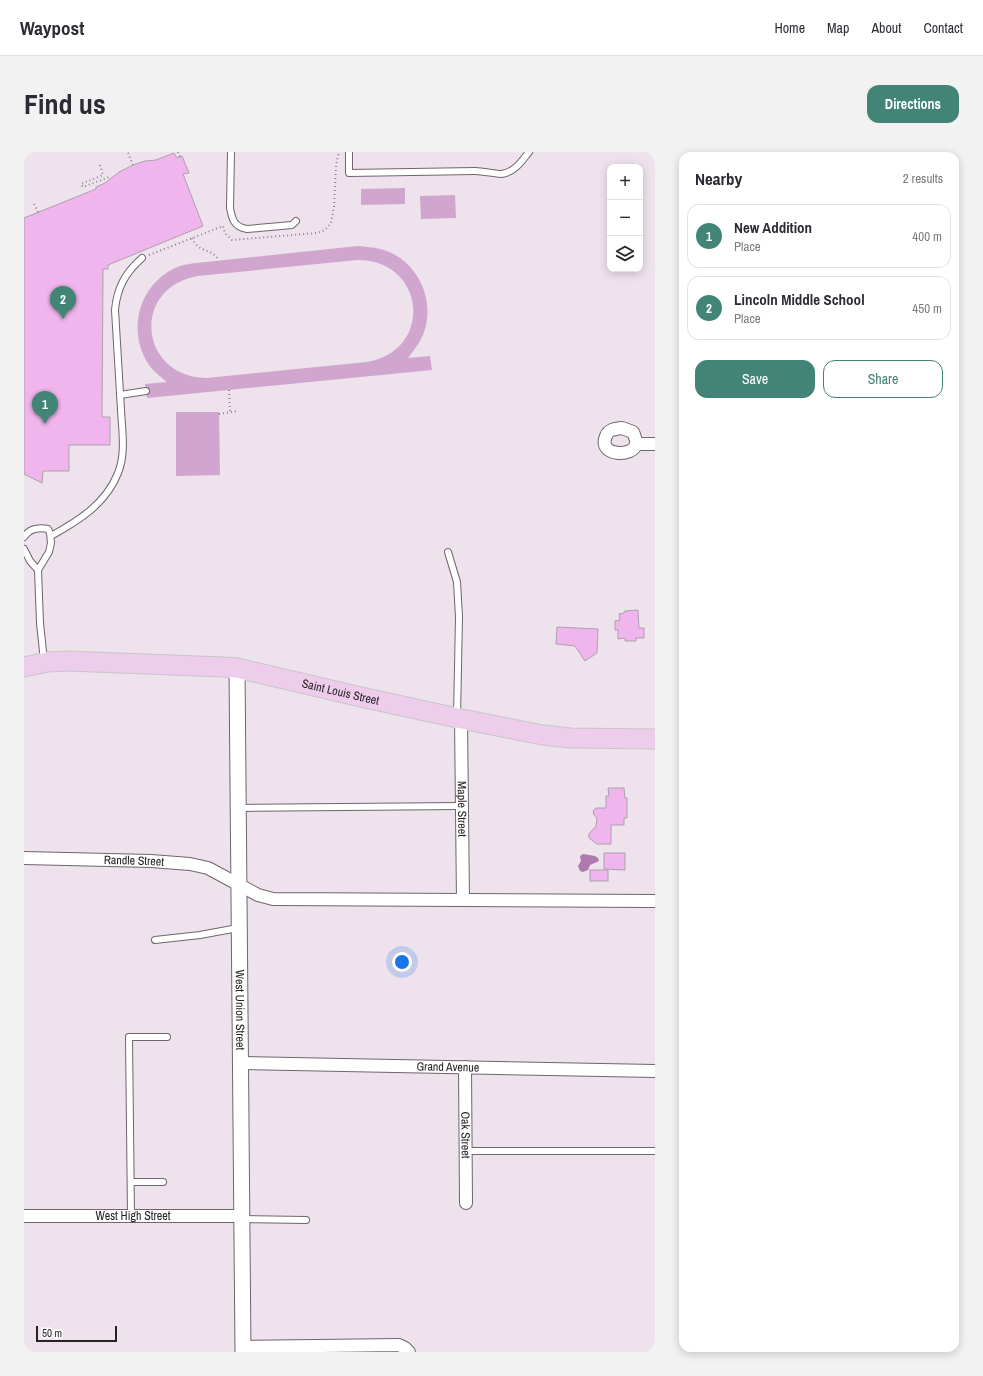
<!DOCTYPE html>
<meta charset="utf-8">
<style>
:root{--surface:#fff;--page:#f2f2f3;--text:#2b2b33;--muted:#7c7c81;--line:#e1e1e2;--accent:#428577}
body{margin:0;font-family:"Archivo Narrow",sans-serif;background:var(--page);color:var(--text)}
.controls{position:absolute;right:12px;top:12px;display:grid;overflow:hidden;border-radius:8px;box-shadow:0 2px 10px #0003}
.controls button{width:36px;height:36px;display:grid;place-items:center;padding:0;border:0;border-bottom:1px solid var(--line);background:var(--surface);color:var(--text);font:20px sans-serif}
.scale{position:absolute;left:12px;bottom:10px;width:81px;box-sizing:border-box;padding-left:4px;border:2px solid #272226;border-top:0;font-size:11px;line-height:14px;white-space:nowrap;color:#272226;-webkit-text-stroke:3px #fff;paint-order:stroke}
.you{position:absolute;left:378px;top:810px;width:14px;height:14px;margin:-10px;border:3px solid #fff;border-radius:50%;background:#1a73e8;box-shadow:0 0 0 6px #1a73e833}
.badge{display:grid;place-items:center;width:26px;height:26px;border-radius:50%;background:var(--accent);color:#fff;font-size:13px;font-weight:700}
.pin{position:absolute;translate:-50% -33px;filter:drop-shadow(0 1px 2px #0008)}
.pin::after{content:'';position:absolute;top:21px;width:14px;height:12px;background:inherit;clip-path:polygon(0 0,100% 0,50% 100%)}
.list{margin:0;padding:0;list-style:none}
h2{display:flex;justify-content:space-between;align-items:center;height:52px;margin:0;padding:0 16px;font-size:17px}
h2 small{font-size:13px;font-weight:400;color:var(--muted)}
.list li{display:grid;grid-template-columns:26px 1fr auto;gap:12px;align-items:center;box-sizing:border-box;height:64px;margin:0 8px 8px;padding:0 8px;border:1px solid var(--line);border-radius:12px}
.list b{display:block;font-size:15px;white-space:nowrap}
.list p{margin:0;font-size:13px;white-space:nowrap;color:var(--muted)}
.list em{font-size:13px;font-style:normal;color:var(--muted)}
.actions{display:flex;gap:8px;padding:12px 16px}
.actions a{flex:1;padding:9px 0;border:1px solid var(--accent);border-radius:12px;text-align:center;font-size:14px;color:var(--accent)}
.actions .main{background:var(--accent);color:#fff}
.icon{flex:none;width:22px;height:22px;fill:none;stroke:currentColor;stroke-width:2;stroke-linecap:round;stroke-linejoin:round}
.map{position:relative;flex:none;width:631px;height:1200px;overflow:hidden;border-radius:12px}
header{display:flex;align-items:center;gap:24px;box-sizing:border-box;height:56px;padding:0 20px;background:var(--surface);border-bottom:1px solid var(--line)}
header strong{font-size:19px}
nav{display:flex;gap:22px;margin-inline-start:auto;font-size:14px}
.intro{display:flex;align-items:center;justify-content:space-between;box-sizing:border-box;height:96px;padding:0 24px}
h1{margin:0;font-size:28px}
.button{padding:10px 18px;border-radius:12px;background:var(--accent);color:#fff;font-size:14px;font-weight:700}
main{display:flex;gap:24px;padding:0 24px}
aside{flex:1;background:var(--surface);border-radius:12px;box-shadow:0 2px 10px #0003}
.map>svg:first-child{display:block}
</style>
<header>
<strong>Waypost</strong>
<nav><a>Home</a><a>Map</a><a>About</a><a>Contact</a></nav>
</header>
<div class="intro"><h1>Find us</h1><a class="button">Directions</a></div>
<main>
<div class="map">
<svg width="631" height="1200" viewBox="0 0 631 1200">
<rect width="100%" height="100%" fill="#eee2ed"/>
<g fill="#d0a5ce" fill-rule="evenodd">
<polygon points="381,36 381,52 337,53 337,37"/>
<polygon points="431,43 432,66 397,67 396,44"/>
<path d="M334,94C341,95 349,95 356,97C390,105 411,143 401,177C398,188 391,197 384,206L406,204L408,218L123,246L121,232L143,230C137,225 130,220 125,213C105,184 112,142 141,122C150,115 161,112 172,111ZM333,108C401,107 411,198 343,210L183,226C114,225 107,135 174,124Z"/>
<polygon points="152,260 195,260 196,323 152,324"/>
</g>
<polygon fill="#af79ad" points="559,702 571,704 574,706 575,709 566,713 564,718 559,720 556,719 554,714 557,709 556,704"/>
<g fill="#efb5ec" stroke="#aca1ab">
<polygon points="150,1 153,6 158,4 165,21 159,22 179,74 84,113 84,117 79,117 78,265 86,265 86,293 45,293 45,319 19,319 18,331 0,322 0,66 72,37 72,35 81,31 95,20 109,13 121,9 132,8"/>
<polygon points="614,458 615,476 620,476 620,486 612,486 612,489 601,489 601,486 594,487 594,478 591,478 591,469 596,468 595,462 600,461 601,459"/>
<polygon points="533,475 574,477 573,501 561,509 551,494 532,492"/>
<polygon points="584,636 600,636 601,646 603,646 603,666 600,666 600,673 587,673 587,692 573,692 565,686 565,682 572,674 573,666 570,663 569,659 572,656 582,656 582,644 585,644"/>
<polygon points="580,701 601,701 601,718 580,717"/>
<rect x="566" y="718" width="18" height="11"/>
</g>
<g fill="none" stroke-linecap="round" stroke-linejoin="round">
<defs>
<g id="service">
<path d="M207,0L206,56C208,67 210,75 223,77L268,73L272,69"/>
<path d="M325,0V21L451,19C459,19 471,22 477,22C490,21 498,9 505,0"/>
<polyline points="96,243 122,239"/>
<path d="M27,384C54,369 82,352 94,321C102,302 98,278 97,258C95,225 93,192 91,158C93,136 101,121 118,106"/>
<path d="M0,385C5,377 14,375 24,377L26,381L27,391L25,400L14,418L16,471L20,509"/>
<polyline points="0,397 6,409 14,418"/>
<polyline points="424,400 433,430 435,465 433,565"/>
<polyline points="215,656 438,654"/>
<polyline points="131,788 176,783 214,776"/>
<polyline points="441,999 631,999"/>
<polyline points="107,1030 139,1030"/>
<polyline points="107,1064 105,885 143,885"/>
<polyline points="218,1067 282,1068"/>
</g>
<g id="minor">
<path d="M598,276L609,280C610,283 613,289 612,292C610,305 573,305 582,284C585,277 591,277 598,276Z"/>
<polyline points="612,292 631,292"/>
<path id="s1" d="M437,567L439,748"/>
<path id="s2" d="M0,706L127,709L166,712L184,716L234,743L249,747L631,749"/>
<path id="s3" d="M217,911L631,919"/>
<path id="s4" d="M441,915L442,1051"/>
<path id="s5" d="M0,1064H218"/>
<polyline points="219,1195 375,1193 381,1196 385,1200"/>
</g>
<g id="tertiary">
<path id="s6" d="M213,516L219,1200"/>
</g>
<g id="primary">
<path id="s7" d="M0,515L24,510L44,509L200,515L213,516L337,545L433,566L519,583L546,586L631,587"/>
</g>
</defs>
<use href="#service" stroke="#6f656e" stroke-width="8"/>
<use href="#minor" stroke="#6f656e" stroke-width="14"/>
<use href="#tertiary" stroke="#6f656e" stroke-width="17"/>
<use href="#primary" stroke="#c7c6c7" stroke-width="21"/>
<g stroke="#8c848b" stroke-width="2" stroke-dasharray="1 3" stroke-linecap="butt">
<polyline points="154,0 156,5"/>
<polyline points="104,1 109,13"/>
<polyline points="76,13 79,23 57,32 59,35 85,25"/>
<polyline points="10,52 14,60"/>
<path d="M168,86C175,102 189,96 194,108"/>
<polyline points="125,103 199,74 201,81 208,88 293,81 301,78 307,71 310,55 312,13 315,0"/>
<polyline points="205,238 206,260"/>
<polyline points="195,262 214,259"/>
</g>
<use href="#service" stroke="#fff" stroke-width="6"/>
<use href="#minor" stroke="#fff" stroke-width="12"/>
<use href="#tertiary" stroke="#fff" stroke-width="15"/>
<use href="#primary" stroke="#edcdeb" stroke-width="19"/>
</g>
<g text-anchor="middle" stroke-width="3.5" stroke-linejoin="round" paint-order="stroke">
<g font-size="12" fill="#272226" stroke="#fff">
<text dy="4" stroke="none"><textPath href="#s7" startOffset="320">Saint Louis Street</textPath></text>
<text dy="4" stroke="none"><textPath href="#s1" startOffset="90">Maple Street</textPath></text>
<text dy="4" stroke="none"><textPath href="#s2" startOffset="110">Randle Street</textPath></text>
<text dy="4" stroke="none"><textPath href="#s6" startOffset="342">West Union Street</textPath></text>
<text dy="4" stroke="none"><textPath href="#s3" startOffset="207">Grand Avenue</textPath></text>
<text dy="4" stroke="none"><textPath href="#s4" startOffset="68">Oak Street</textPath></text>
<text dy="4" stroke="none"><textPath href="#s5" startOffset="109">West High Street</textPath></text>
</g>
</g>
</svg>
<div class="controls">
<button>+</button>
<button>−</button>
<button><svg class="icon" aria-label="layers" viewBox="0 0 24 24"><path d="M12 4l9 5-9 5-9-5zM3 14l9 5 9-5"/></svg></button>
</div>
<div class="scale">50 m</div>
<div class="you"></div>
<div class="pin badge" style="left:21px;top:272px">1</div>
<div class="pin badge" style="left:39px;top:167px">2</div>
</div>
<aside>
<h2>Nearby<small>2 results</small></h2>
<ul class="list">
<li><span class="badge">1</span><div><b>New Addition</b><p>Place</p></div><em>400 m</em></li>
<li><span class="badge">2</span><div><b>Lincoln Middle School</b><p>Place</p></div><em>450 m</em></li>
</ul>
<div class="actions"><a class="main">Save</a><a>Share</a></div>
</aside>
</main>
